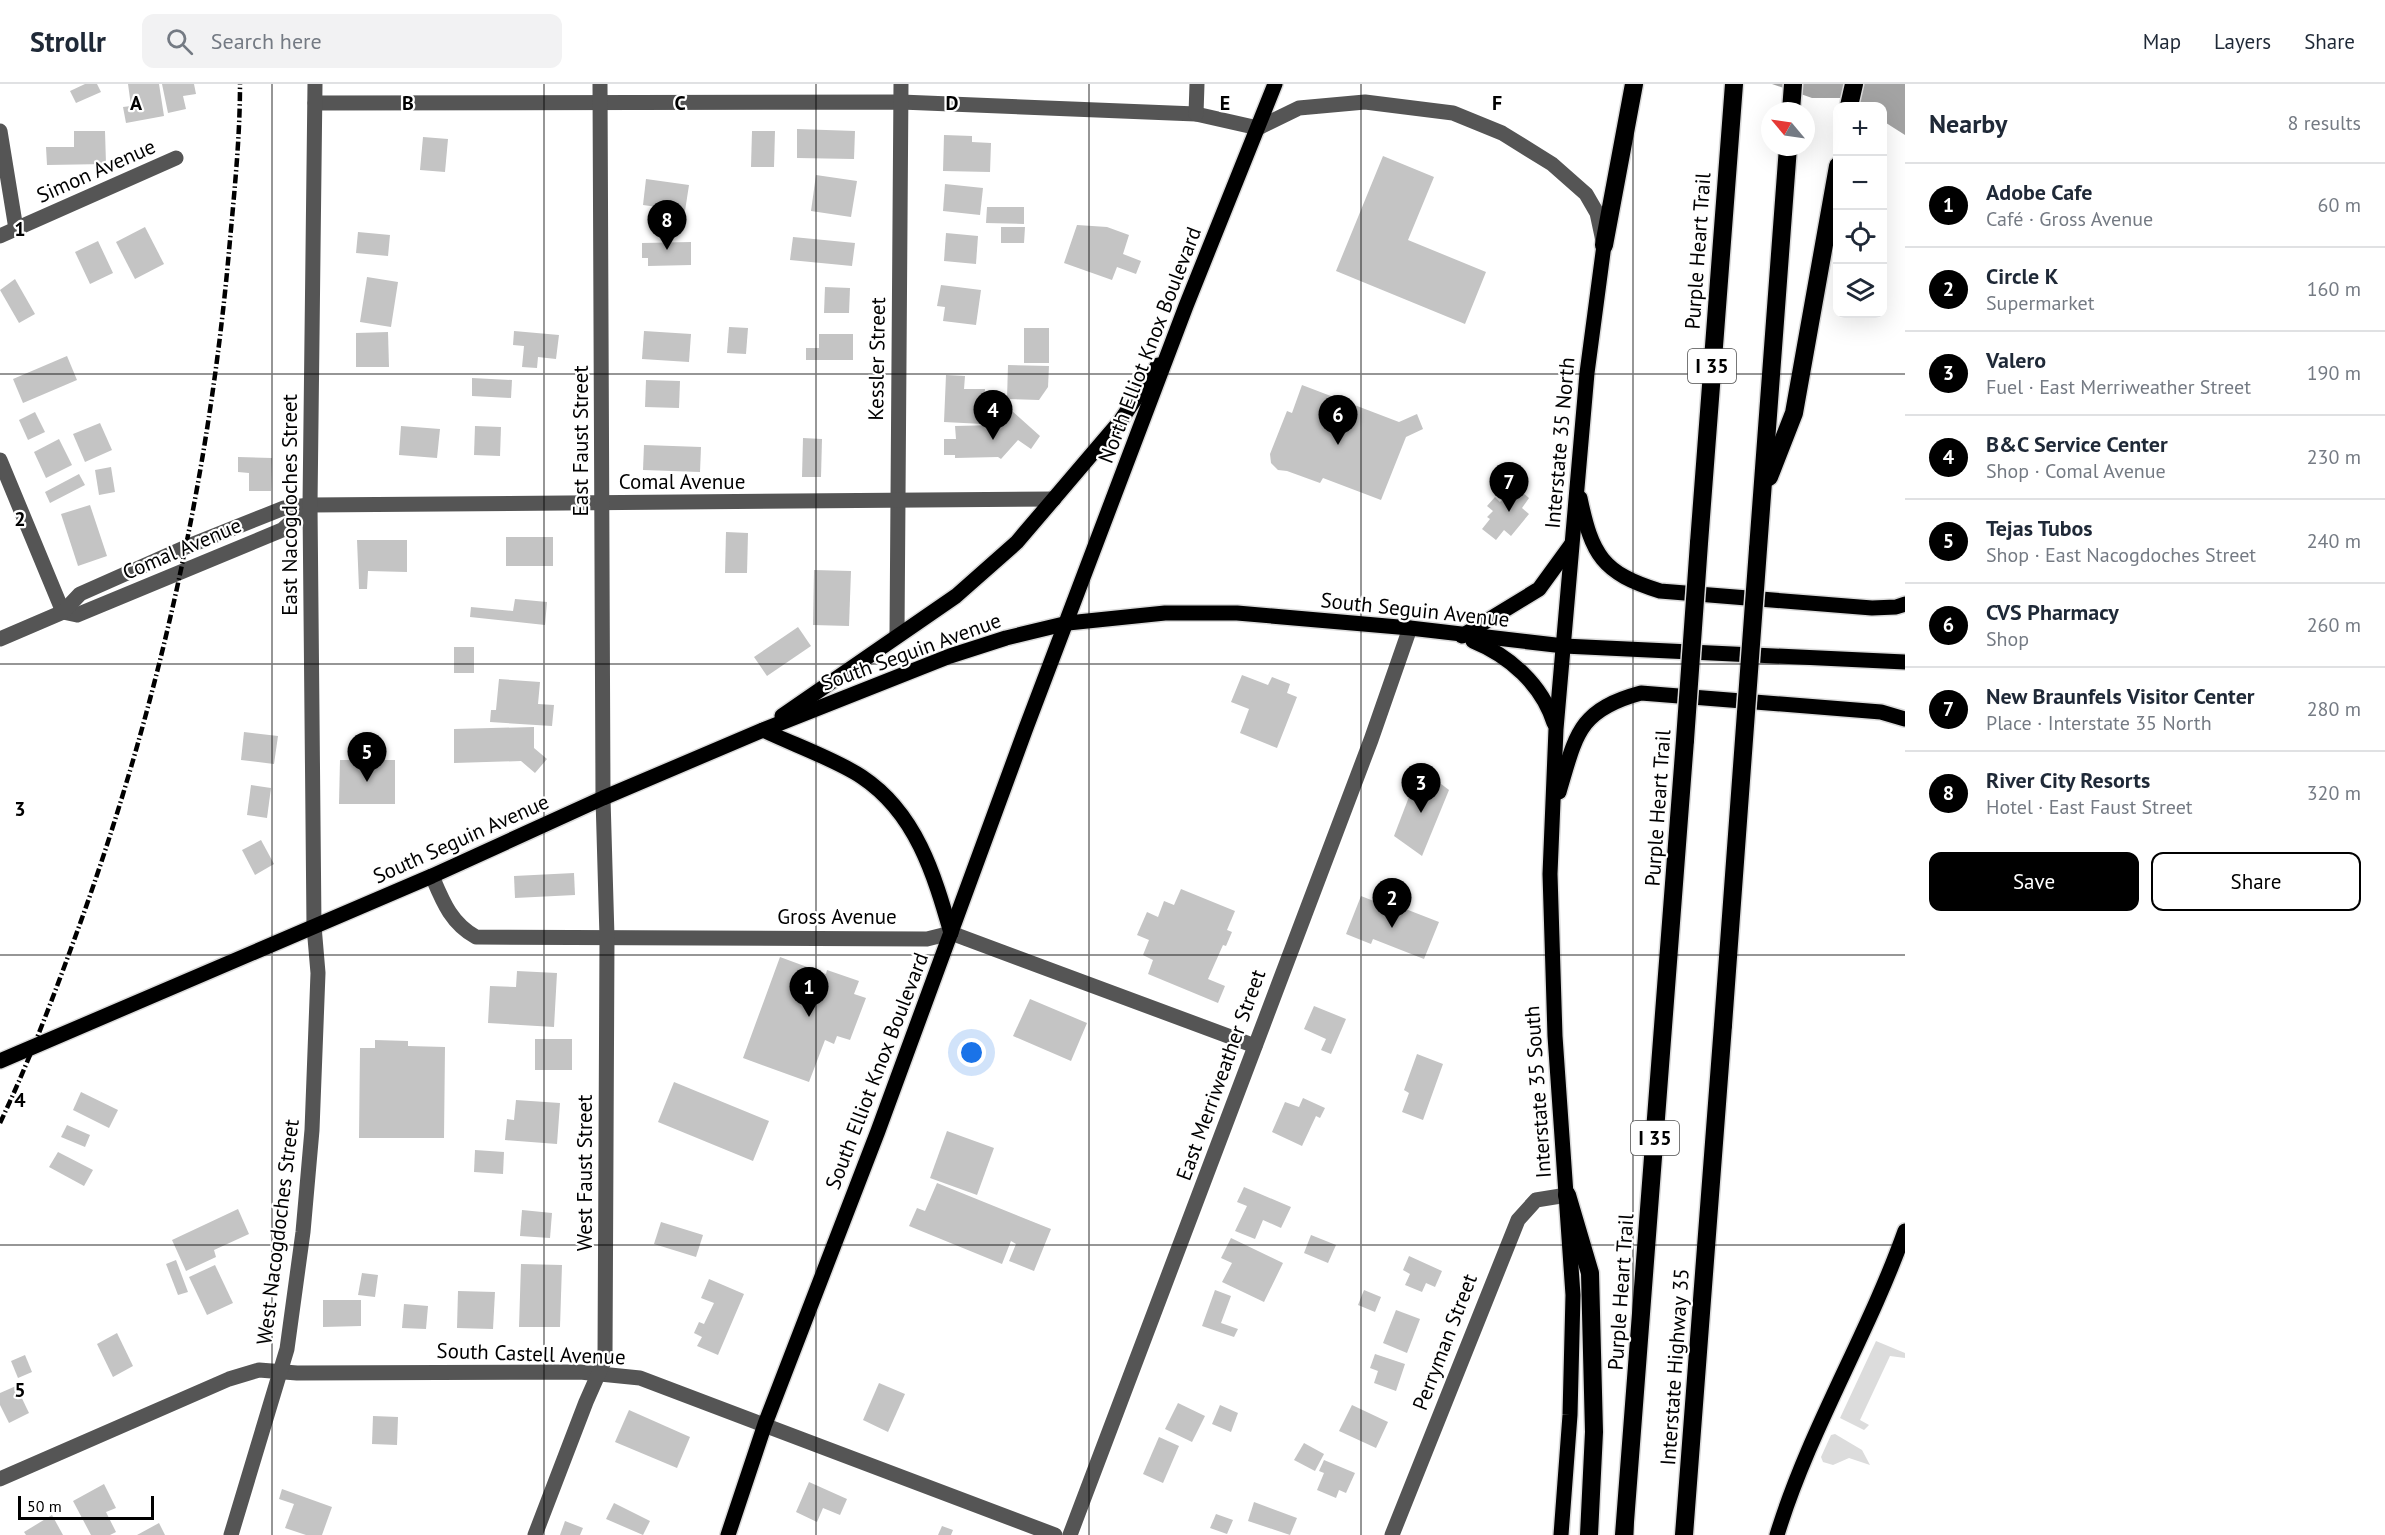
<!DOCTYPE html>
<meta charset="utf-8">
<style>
:root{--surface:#fff;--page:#f2f2f3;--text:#1f2937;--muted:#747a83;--line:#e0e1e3;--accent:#000}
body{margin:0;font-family:"PT Sans",sans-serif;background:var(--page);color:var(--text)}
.controls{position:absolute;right:18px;top:18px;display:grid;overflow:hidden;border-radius:12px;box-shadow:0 6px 24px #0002}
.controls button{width:54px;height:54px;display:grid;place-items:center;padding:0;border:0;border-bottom:2px solid var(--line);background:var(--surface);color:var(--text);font:30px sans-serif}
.compass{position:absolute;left:1761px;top:18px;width:54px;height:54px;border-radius:50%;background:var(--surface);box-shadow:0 6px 24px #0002;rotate:299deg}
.scale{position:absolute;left:18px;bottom:15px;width:136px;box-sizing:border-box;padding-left:6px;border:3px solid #000;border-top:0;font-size:16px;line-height:21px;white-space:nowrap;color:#000;-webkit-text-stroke:4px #fff;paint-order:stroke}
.you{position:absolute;left:972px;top:969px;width:21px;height:21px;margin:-15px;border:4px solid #fff;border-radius:50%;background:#1a73e8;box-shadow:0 0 0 9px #1a73e833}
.badge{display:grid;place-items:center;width:39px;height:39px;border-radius:50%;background:var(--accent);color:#fff;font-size:20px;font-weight:700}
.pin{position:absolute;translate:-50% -50px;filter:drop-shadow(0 2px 3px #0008)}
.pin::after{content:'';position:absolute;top:32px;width:21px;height:18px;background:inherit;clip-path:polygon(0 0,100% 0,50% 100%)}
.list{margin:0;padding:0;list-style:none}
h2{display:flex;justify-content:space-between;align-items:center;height:78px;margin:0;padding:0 24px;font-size:26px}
h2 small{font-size:20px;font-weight:400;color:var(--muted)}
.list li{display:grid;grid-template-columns:39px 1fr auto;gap:18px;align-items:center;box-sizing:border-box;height:84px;padding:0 24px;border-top:2px solid var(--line)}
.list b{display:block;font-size:22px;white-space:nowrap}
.list p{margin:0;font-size:20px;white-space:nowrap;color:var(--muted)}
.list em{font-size:20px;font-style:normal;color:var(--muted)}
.actions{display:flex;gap:12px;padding:18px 24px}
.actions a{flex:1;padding:14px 0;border:2px solid var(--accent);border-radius:12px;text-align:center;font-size:21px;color:var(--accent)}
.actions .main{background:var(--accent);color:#fff}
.icon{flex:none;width:33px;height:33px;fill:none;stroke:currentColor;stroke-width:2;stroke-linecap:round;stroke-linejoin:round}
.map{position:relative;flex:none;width:1905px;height:1451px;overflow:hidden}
header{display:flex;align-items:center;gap:36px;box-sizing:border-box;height:84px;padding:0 30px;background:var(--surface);border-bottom:2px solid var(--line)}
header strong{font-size:28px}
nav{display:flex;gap:33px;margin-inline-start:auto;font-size:21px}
.search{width:420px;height:54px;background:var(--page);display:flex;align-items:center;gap:15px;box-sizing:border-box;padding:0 21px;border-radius:12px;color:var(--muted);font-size:22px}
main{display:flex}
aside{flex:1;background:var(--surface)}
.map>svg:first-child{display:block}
</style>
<header>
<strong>Strollr</strong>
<div class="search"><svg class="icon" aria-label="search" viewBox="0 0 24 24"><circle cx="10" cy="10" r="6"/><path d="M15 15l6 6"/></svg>Search here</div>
<nav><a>Map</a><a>Layers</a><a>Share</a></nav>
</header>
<main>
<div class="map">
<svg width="1905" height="1451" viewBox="0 0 1905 1451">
<rect width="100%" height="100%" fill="#fff"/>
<g fill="#dcdcdc">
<polygon points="1876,1257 1905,1269 1905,1274 1890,1272 1860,1336 1869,1341 1864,1346 1840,1334"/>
<polygon points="1835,1350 1862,1366 1870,1381 1849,1374 1833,1381 1823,1378 1821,1373 1831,1351"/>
</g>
<polygon fill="#a3a3a3" points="1772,0 1905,0 1905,51 1883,37 1882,22 1859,22 1845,14 1812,14"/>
<g fill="#c4c4c4">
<polygon points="85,0 97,0 101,8 76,19 70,7"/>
<polygon points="128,0 159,0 164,32 126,39 123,23 131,22"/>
<polygon points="162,0 194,0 196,10 183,12 186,25 168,29"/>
<polygon points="797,45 855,47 854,75 797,74"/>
<polygon points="74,47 105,47 106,80 47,81 46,63 74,63"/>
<polygon points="752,47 775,47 774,83 751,83"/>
<polygon points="944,51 972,52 972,58 991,59 990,88 943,87"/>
<polygon points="423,53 448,55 445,88 420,86"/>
<polygon points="1383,72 1434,93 1408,156 1486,188 1465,240 1336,187"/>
<polygon points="816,91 857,97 851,133 811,127"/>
<polygon points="646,95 689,101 685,127 643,121"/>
<polygon points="945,100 983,104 980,131 943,127"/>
<polygon points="987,123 1024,123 1024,140 986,139"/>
<polygon points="1077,141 1107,143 1129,151 1123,170 1141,177 1136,190 1117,183 1112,196 1064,179"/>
<polygon points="145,143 164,180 135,195 116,158"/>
<polygon points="1001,143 1025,143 1024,159 1001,159"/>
<polygon points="358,148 390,151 388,172 356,169"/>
<polygon points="946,149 978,152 976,180 944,177"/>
<polygon points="793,153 855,159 852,182 790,176"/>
<polygon points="98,157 113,189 90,200 75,168"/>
<polygon points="691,158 691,181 648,182 648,174 642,174 642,159"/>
<polygon points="367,193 398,198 391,243 360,238"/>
<polygon points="15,195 35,230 19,239 0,206"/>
<polygon points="941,201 981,206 976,241 943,237 945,223 937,222"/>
<polygon points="825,203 850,204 849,229 824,229"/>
<polygon points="729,243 748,244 746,270 727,269"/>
<rect x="1024" y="244" width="25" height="35"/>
<polygon points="514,247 559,251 556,275 538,273 537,284 522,283 524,262 513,261"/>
<polygon points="644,247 691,250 689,278 642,275"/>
<polygon points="388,248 389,283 356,283 356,249"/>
<polygon points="819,250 853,250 853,276 806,276 806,264 819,264"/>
<polygon points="67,272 77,296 23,319 13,295"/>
<polygon points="1008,281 1049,282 1048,303 1039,316 1007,315"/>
<polygon points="946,291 965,292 964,305 985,305 983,340 944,338"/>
<polygon points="472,294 512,296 511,314 472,312"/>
<polygon points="646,296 680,297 679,324 645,323"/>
<polygon points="1302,301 1399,338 1417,330 1423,345 1406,353 1381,416 1323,394 1320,399 1287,387 1278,386 1271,379 1270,370 1287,327 1292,329"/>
<polygon points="1012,327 1040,352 1031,365 1018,356 1001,375 998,373 955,374 955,371 944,371 944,355 956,355 955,342 997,341 1000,344"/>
<polygon points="35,328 45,348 28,356 19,336"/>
<polygon points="100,339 112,366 85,378 73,350"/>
<polygon points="401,342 440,345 437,374 399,371"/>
<polygon points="475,342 501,343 500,372 474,371"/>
<polygon points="803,354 822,355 821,393 802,393"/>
<polygon points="59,355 72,381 46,394 34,368"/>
<polygon points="644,361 701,363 700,388 643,386"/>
<polygon points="238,373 272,374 271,407 249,407 249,389 238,388"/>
<polygon points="111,383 115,408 99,411 95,386"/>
<polygon points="79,390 85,401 50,419 45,408"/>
<polygon points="1517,404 1529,414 1522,424 1529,430 1511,452 1504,446 1496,456 1482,445 1490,435 1487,433 1493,427 1487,422 1495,413 1500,418 1506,411 1509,413"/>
<polygon points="90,421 107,472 78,482 61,430"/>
<polygon points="726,448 748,449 747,489 725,489"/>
<rect x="506" y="453" width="47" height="29"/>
<polygon points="357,456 407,456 407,488 368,487 367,505 359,505"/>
<polygon points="814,486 851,487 849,542 813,541"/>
<polygon points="515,515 547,518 545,541 470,533 471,523 513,527"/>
<polygon points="798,543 811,562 767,592 754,573"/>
<rect x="454" y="563" width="20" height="26"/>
<polygon points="1242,591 1268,601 1272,593 1290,600 1287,609 1297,613 1277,664 1240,649 1249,625 1231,618"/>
<polygon points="499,595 540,598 538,620 554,621 552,642 490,638 491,626 496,626"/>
<polygon points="534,643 534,664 547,675 535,689 521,677 454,679 454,645"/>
<polygon points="244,648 278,652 274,680 241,676"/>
<polygon points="340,676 395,676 395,720 339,720"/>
<polygon points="1420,684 1449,706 1422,772 1394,752"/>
<polygon points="251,701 271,704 267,734 247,731"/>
<polygon points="261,756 274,780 255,791 242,766"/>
<polygon points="574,789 575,811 515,814 514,792"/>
<polygon points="1181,805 1235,827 1227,846 1232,848 1226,862 1223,861 1208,895 1225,902 1218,919 1148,890 1153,876 1143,871 1149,856 1137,851 1147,828 1158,833 1164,817 1174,821"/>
<polygon points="1361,812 1384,821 1385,817 1439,838 1424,875 1373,855 1371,860 1346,850"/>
<polygon points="780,873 826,890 827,886 859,897 854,910 866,914 850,956 837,952 834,960 825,956 809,998 743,974"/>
<polygon points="517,887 557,889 554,943 488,939 490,902 516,903"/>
<polygon points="1030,915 1087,939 1071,977 1013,952"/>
<polygon points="1314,922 1346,935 1331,970 1321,966 1326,955 1304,945"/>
<rect x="535" y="955" width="37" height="31"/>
<polygon points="375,956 408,957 408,962 445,963 444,1054 359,1054 360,964 375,964"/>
<polygon points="1417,970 1443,980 1423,1036 1402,1028 1409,1009 1404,1006"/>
<polygon points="674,998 769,1037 753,1077 658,1038"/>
<polygon points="81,1008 118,1026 109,1044 73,1026"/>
<polygon points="1303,1014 1325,1024 1320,1034 1316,1032 1302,1062 1272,1048 1285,1018 1299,1023"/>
<polygon points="516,1016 560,1019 557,1060 505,1056 507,1035 514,1036"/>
<polygon points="67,1041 90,1051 85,1063 61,1053"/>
<polygon points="947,1047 994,1064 977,1111 930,1094"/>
<polygon points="475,1066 504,1068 503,1090 474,1088"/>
<polygon points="58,1068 93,1086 84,1102 49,1083"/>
<polygon points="937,1099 1051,1145 1034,1187 1009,1177 1016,1160 1011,1157 1002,1180 909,1142 917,1124 925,1127"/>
<polygon points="1244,1103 1291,1123 1281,1144 1263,1136 1255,1155 1235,1147 1247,1122 1237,1118"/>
<polygon points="238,1125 249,1150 214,1166 216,1173 186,1187 172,1156"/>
<polygon points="522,1126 552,1129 550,1154 520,1152"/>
<polygon points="661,1138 703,1151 696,1173 654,1160"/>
<polygon points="1311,1151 1336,1161 1328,1179 1304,1169"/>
<polygon points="1231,1154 1283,1179 1264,1218 1222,1198 1232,1179 1221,1174"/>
<polygon points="1409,1172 1442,1187 1435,1203 1426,1199 1422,1208 1405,1201 1410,1190 1403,1186"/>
<polygon points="176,1176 188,1208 178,1211 166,1180"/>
<polygon points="521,1180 562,1181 560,1243 519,1243"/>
<polygon points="215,1181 233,1219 207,1231 189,1193"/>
<polygon points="362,1189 378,1191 375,1213 358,1211"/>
<polygon points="709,1195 744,1210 718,1271 697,1262 702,1253 694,1249 699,1238 704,1240 714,1219 701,1214"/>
<polygon points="1215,1206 1231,1212 1221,1239 1238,1245 1234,1253 1202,1242"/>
<polygon points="1364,1206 1381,1213 1375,1228 1358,1221"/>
<polygon points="458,1207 495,1208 493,1245 457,1244"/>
<polygon points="323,1216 361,1216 361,1242 323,1243"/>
<polygon points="404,1220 428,1222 426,1245 402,1244"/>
<polygon points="1396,1226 1420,1235 1407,1269 1383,1259"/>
<polygon points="117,1249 133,1282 113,1293 97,1260"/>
<polygon points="1375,1270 1405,1280 1396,1307 1374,1299 1378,1287 1370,1284"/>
<polygon points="25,1271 32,1288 18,1294 11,1277"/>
<polygon points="879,1299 905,1310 888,1348 863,1336"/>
<polygon points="16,1302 29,1329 9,1339 0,1321 0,1309"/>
<polygon points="1178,1319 1205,1332 1192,1358 1165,1345"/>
<polygon points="1220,1321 1238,1329 1231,1348 1212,1340"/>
<polygon points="1352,1321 1388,1338 1376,1364 1339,1347"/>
<polygon points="629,1326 690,1353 677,1384 615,1358"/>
<polygon points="373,1332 398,1333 397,1361 372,1360"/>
<polygon points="1159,1353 1179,1362 1163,1399 1143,1390"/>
<polygon points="1304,1359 1324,1370 1315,1387 1294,1376"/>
<polygon points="1324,1376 1355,1389 1346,1409 1339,1406 1336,1414 1317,1406 1324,1389 1319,1387"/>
<polygon points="809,1398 847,1415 840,1431 823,1424 817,1438 796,1428"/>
<polygon points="104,1400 116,1424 106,1428 116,1448 110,1451 91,1451 73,1417"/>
<polygon points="282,1405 332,1423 322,1451 306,1451 285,1444 294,1420 279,1415"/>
<polygon points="1254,1418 1297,1434 1290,1451 1248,1437"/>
<polygon points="614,1419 650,1437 643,1451 606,1435"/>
<polygon points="1216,1430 1233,1436 1227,1450 1210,1444"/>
<polygon points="52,1431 63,1451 26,1451 24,1448"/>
<polygon points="565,1437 583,1444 580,1451 560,1451"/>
<polygon points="159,1439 165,1451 137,1451"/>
<polygon points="942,1442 953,1446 951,1451 938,1451"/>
</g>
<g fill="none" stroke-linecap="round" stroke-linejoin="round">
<defs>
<g id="major">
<path d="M1580,414C1592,471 1602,489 1660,507L1872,524L1896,523L1905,520"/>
<polyline points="1462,552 1539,505 1571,461"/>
<path d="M1473,557C1510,572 1542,601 1554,639"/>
<polyline points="782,632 956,512 1017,458 1121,336 1158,281"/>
<path d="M763,646C792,660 837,676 862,693C916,729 934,790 951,849"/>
<path d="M1559,708C1576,651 1578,626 1641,609L1881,628L1905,635"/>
<polyline points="0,977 432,792 603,714 763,646 950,572 1006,554 1068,539 1165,529 1237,529 1410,544 1564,562 1905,578"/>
<polyline points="728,1451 765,1340 878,1047 1026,644 1186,222 1275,0"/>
<polyline points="1561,1451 1570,1331 1573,1211 1555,952 1550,790 1556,645 1587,289 1604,161"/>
<path d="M1777,1451C1809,1346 1868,1251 1905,1147"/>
</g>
<g id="highway">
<polyline points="1849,22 1854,0"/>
<polyline points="1791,27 1793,0"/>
<polyline points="1604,161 1634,0"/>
<polyline points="1769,393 1794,329 1838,82"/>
<polyline points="1699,459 1734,0"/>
<polyline points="1758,465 1788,63"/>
<polyline points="1567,1111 1590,1189 1594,1348 1589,1451"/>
<polyline points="1624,1451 1685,656"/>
<polyline points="1684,1451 1723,941"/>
</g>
</defs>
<use href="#major" stroke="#dbdbdb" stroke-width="18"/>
<use href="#highway" stroke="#dbdbdb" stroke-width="21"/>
<g stroke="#555" stroke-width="15">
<polyline points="315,19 901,18 1196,30 1258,44 1299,24 1365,18 1453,29 1502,49 1552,80 1586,110 1597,129 1603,157"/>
<polyline points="1196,30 1197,0"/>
<polyline points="0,47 16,145"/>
<polyline points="0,152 176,74"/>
<polyline points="0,376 63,528"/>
<polyline points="63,528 77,531 282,446 310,421"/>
<polyline points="897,551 901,0"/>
<polyline points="0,555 63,528 80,510 186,463 284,424 310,421 1054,415"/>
<path d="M432,792C443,818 451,839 476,853L927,855L951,849L1255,962"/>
<polyline points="0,1395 229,1295 259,1286 297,1289 580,1288 640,1294 1055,1451"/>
<polyline points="231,1451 287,1265 303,1148 312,1046 318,889 314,842 310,421 315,0"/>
<polyline points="535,1451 586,1318 605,1275 607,853 603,714 600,0"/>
<polyline points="1070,1451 1371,656 1410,544"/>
<polyline points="1392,1451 1518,1136 1536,1116 1567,1111"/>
</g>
<use href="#major" stroke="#000" stroke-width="15"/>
<use href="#highway" stroke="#000" stroke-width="18"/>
<path stroke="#000" stroke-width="4.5" stroke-dasharray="9 3 1.5 3" stroke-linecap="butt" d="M0,1039C28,980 51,919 73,859C155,636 208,403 229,167C234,111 240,56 240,0"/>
<defs>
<g id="highway-bridge">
<polyline points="1685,656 1699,459"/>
<polyline points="1723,941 1758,465"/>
</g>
</defs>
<use href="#highway-bridge" stroke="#dbdbdb" stroke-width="21" stroke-linecap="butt"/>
<use href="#highway-bridge" stroke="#000" stroke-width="18"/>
</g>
<path fill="none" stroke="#000" stroke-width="1.5" stroke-opacity="0.55" d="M272,0V1451M544,0V1451M816,0V1451M1089,0V1451M1361,0V1451M1633,0V1451M0,290H1905M0,580H1905M0,871H1905M0,1161H1905"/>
<g text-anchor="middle" stroke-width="4.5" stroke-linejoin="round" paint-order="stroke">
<g fill="#fff" stroke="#4c4c4c" stroke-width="1.5">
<rect x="1688" y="265" width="48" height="34" rx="4.5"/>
<rect x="1631" y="1037" width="48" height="34" rx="4.5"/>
</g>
<g font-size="20" font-weight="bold" fill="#000">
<text x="1712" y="289">I 35</text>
<text x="1655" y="1061">I 35</text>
</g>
<g font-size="21" fill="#000" stroke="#fff">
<text transform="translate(96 87) rotate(-24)" y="7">Simon Avenue</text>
<text transform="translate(1698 167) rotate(-86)" y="7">Purple Heart Trail</text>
<text transform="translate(1150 261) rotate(-69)" y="7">North Elliot Knox Boulevard</text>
<text transform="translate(877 275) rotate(-89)" y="7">Kessler Street</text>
<text transform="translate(581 357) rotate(-90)" y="7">East Faust Street</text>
<text transform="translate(1560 359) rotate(-85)" y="7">Interstate 35 North</text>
<text x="682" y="405">Comal Avenue</text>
<text transform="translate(290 421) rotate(-90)" y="7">East Nacogdoches Street</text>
<text transform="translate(182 465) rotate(-23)" y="7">Comal Avenue</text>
<text transform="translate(1415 526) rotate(6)" y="7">South Seguin Avenue</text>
<text transform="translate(911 568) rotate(-20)" y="7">South Seguin Avenue</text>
<text transform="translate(1658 724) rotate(-86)" y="7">Purple Heart Trail</text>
<text transform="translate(461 755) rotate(-24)" y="7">South Seguin Avenue</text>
<text x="837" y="840">Gross Avenue</text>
<text transform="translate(877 987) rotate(-69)" y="7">South Elliot Knox Boulevard</text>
<text transform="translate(1221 991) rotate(-70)" y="7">East Merriweather Street</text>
<text transform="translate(1538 1008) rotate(-94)" y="7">Interstate 35 South</text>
<text transform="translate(585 1089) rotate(-90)" y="7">West Faust Street</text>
<text transform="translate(278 1148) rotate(-83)" y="7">West Nacogdoches Street</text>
<text transform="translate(1621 1208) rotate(-86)" y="7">Purple Heart Trail</text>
<text transform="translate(1445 1258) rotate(-69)" y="7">Perryman Street</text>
<text transform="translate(531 1270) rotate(2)" y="7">South Castell Avenue</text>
<text transform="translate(1675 1283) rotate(-86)" y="7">Interstate Highway 35</text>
</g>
</g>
<g font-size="20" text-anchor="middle" font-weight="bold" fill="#000" stroke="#fff" stroke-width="4.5" stroke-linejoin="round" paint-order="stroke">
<text x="136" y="26">A</text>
<text x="408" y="26">B</text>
<text x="680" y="26">C</text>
<text x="952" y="26">D</text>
<text x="1225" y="26">E</text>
<text x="1497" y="26">F</text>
<text x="20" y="152">1</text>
<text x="20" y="442">2</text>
<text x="20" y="732">3</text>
<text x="20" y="1023">4</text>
<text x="20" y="1313">5</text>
</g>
</svg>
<div class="controls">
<button>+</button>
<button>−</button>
<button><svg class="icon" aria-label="locate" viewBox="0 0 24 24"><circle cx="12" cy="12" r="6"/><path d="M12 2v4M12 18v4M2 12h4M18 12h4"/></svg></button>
<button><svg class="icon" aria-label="layers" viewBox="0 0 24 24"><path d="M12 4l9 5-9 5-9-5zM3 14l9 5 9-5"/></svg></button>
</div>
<svg class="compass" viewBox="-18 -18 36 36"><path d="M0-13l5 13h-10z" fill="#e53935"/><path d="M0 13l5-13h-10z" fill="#747a83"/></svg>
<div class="scale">50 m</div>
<div class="you"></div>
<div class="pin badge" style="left:809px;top:933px">1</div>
<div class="pin badge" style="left:1392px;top:844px">2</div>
<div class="pin badge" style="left:1421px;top:729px">3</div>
<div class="pin badge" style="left:993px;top:356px">4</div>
<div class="pin badge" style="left:367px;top:698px">5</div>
<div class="pin badge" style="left:1338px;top:361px">6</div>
<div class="pin badge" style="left:1509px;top:428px">7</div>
<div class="pin badge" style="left:667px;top:166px">8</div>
</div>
<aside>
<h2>Nearby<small>8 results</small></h2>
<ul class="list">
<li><span class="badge">1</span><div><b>Adobe Cafe</b><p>Café · Gross Avenue</p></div><em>60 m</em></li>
<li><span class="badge">2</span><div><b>Circle K</b><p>Supermarket</p></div><em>160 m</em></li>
<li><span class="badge">3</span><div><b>Valero</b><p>Fuel · East Merriweather Street</p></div><em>190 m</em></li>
<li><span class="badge">4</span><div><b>B&amp;C Service Center</b><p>Shop · Comal Avenue</p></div><em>230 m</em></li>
<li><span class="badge">5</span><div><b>Tejas Tubos</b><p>Shop · East Nacogdoches Street</p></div><em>240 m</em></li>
<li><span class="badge">6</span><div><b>CVS Pharmacy</b><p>Shop</p></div><em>260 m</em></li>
<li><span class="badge">7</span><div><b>New Braunfels Visitor Center</b><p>Place · Interstate 35 North</p></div><em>280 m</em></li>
<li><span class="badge">8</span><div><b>River City Resorts</b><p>Hotel · East Faust Street</p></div><em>320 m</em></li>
</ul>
<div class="actions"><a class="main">Save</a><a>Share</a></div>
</aside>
</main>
